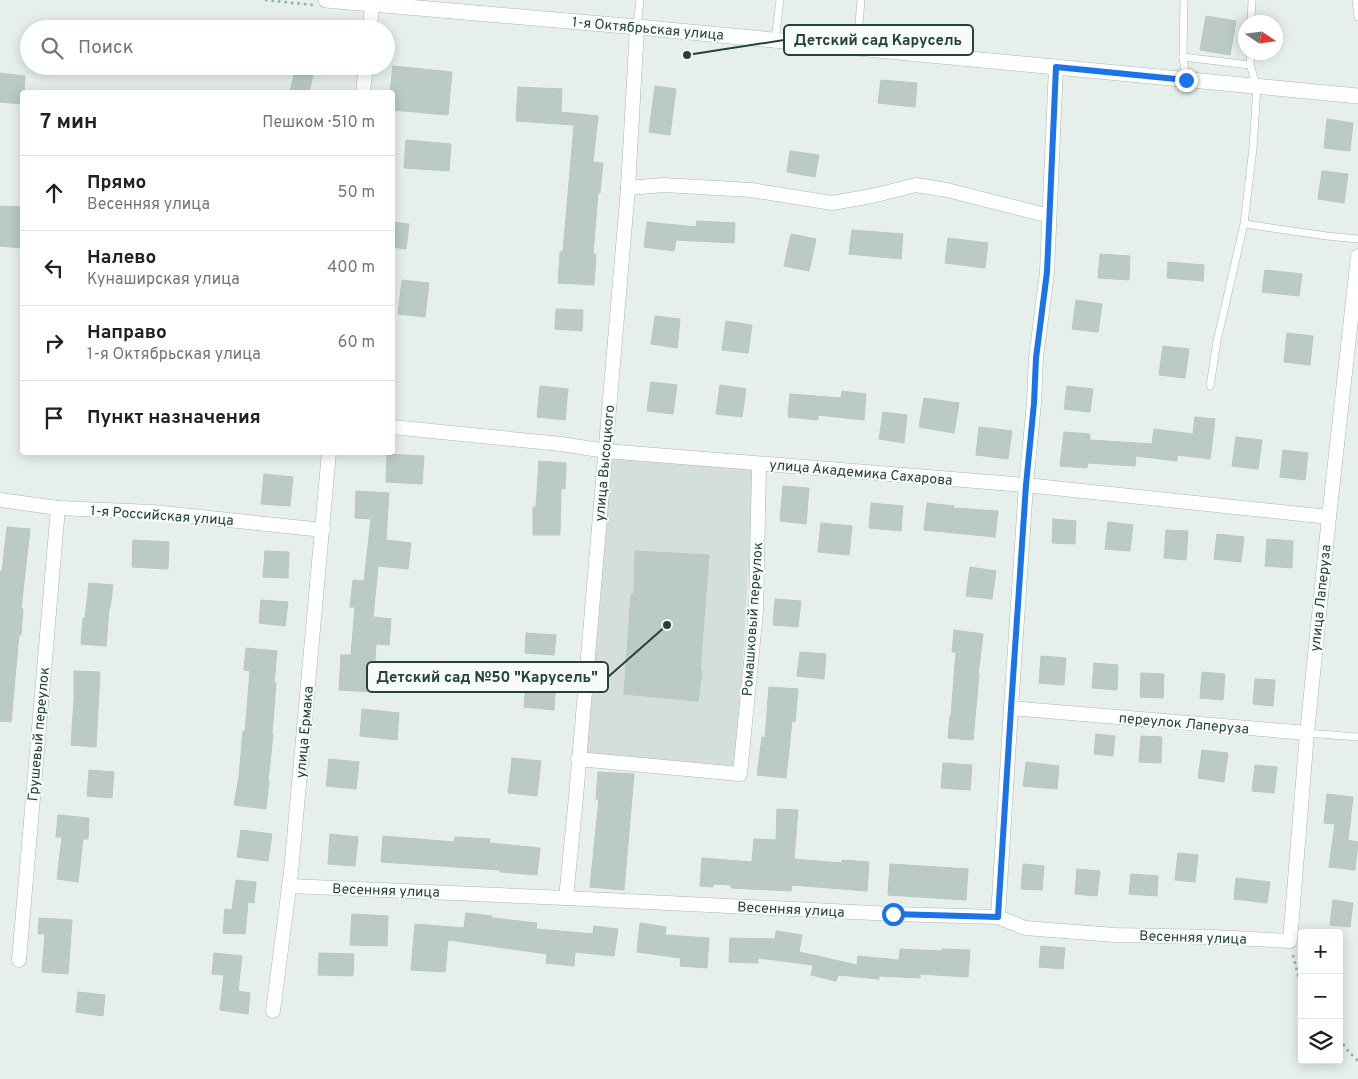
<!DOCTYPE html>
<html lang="ru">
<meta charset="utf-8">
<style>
:root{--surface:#fff;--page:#f6f6f6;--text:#202124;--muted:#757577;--line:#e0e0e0}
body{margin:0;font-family:Overpass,sans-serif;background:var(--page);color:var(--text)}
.controls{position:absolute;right:15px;bottom:15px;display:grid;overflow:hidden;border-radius:5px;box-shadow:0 2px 12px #0003}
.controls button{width:45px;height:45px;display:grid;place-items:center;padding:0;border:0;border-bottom:1px solid var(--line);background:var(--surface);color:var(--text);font:25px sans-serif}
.compass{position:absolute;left:1238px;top:15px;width:45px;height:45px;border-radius:50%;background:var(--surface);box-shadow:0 2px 12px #0003;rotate:103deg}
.stop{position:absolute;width:15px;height:15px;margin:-11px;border:4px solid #1a73e8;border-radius:50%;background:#fff}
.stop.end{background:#1a73e8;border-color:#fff;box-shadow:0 1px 5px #0008}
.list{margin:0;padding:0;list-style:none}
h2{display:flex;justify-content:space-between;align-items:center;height:65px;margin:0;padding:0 20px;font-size:21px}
h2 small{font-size:16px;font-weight:400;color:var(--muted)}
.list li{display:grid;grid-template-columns:32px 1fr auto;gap:15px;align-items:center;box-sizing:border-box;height:75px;padding:0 20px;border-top:1px solid var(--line)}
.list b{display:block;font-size:19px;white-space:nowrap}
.list p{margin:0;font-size:16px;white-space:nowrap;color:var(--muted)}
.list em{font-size:16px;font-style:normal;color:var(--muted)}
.icon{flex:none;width:28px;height:28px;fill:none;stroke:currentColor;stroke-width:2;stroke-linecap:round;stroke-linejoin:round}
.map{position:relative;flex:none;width:1358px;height:1079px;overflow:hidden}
.search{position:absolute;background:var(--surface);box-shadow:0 2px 12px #0003;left:20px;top:20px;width:375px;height:55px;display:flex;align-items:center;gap:12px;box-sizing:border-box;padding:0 18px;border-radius:28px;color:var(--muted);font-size:19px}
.panel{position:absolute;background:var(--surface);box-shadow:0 2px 12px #0003;left:20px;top:90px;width:375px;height:365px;border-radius:5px}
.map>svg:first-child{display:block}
</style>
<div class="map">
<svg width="1358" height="1079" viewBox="0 0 1358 1079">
<rect width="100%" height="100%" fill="#e6efeb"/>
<polygon fill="#d4dfda" points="609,454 755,467 736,769 582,755"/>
<g fill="#bbcac4" stroke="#b8c9c2">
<polygon points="1206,16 1236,21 1230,55 1200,50"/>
<polygon points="296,66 315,66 309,92 290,92"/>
<polygon points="393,66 452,72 448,115 392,110 392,92 390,92"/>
<polygon points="0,73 25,76 24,92 22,92 22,104 0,102"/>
<polygon points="881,80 917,83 915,107 878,103"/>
<polygon points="655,86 676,89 670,135 649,132"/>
<polygon points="518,87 562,89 561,112 598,116 593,162 603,163 600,193 598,193 593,254 596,254 594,285 558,283 560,252 563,252 574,125 516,121"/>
<polygon points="1327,119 1353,123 1350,151 1324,148"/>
<polygon points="406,140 451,144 449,171 404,168"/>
<polygon points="790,151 819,155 815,177 787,172"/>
<polygon points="1322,171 1348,174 1344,203 1318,199"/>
<polygon points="0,206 22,207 22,248 0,246"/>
<polygon points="697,221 735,223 734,243 676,240 674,251 644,247 647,222 696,227"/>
<polygon points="392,222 409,224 406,249 392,247"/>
<polygon points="852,230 903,234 901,259 849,254"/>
<polygon points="791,234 816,239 809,271 784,266"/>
<polygon points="948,238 988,243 985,268 945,263"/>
<polygon points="1100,254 1130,256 1129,280 1098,278"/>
<polygon points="1168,262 1204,265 1203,281 1167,278"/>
<polygon points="1265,270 1302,274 1299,296 1262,292"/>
<polygon points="402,280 429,283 425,317 398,314"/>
<polygon points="1076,300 1102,304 1098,332 1072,329"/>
<polygon points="556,309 583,310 582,331 555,329"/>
<polygon points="655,316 680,319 677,348 651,344"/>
<polygon points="726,321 752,325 748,353 722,350"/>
<polygon points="1287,333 1313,336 1310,365 1284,362"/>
<polygon points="1163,346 1189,349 1185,378 1159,375"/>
<polygon points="651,382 677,385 673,414 647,411"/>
<polygon points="720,385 746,389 742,417 716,414"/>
<polygon points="540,386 568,389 565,420 537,417"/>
<polygon points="1067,386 1093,389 1090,412 1064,409"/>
<polygon points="842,391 866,394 864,420 818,415 818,420 788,417 790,394 841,398"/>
<polygon points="924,398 959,403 954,433 919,427"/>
<polygon points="883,412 907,415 904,443 879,439"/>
<polygon points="1195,417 1215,419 1210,459 1177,455 1177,461 1136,456 1135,466 1088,463 1087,468 1060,466 1064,432 1090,434 1090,440 1152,444 1154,429 1193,434"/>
<polygon points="979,427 1012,431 1008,459 976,455"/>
<polygon points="1236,437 1262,440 1258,469 1232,466"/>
<polygon points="1283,450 1308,453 1305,480 1280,477"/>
<polygon points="387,454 424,456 422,484 386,482"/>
<polygon points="539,461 566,463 565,489 561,488 560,535 533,535 533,507 536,507"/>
<polygon points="264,474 293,477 290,506 261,504"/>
<polygon points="783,486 809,488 806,524 780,521"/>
<polygon points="356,491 389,493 386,540 411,543 408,569 378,566 373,617 391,619 389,645 376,644 373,692 339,690 341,655 351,655 355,607 350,607 353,580 364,581 371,519 355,518"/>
<polygon points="871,503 903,506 901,531 869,528"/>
<polygon points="927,503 954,506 953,508 998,511 995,537 924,530"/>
<polygon points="1053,519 1076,521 1075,544 1052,543"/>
<polygon points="1108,522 1133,525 1130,551 1105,549"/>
<polygon points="821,523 852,526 849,555 818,552"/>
<polygon points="7,527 30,529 21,609 23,609 21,635 19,635 11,722 0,721 0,571 2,572"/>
<polygon points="1166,530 1188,531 1186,560 1164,558"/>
<polygon points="1217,534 1244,537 1241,562 1214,559"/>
<polygon points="1267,539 1293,541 1292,568 1265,566"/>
<polygon points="133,540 169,542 168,569 132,567"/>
<polygon points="265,551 289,552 288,578 263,577"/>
<polygon points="635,551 709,555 700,671 702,671 698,701 624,694 631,594 634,594"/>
<polygon points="970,567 996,571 992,599 966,596"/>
<polygon points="89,583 113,585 110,608 109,608 106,646 81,644 83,618 85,618"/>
<polygon points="775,599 801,601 798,627 773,625"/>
<polygon points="261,600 288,602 285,626 259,623"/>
<polygon points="954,630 983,634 978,675 979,675 973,740 948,738 950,715 951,715 956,652 952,652"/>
<polygon points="526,633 556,635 554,655 525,653"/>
<polygon points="246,648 277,651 274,683 276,683 272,734 273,734 268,781 269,781 266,809 234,805 239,777 243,731 245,732 250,671 244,670"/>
<polygon points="800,652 826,654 824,679 797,676"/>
<polygon points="1041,656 1066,658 1064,685 1039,683"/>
<polygon points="1094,663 1118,665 1117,690 1092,688"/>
<polygon points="74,671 100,672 96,747 71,745 74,700"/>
<polygon points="1202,672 1225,674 1223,700 1200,698"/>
<polygon points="1141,673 1164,674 1163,698 1140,697"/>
<polygon points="527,676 556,679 554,710 524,707"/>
<polygon points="1255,679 1275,680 1273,706 1253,704"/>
<polygon points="769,687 798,689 795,722 792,721 786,778 757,775 762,737 765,738"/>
<polygon points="362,709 399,713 397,740 360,736"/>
<polygon points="1096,734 1115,736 1113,756 1094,754"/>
<polygon points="1141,736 1162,737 1161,763 1139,762"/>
<polygon points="1202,750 1228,753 1224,782 1198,778"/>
<polygon points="512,758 541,761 537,796 508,793"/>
<polygon points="329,759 359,762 356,789 326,786"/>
<polygon points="1026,762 1059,766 1057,789 1023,786"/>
<polygon points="943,763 972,765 970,790 941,788"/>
<polygon points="1255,765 1277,767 1274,793 1252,791"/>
<polygon points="89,770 114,772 112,798 87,796"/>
<polygon points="598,772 634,774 624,890 590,887 599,799 596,799"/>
<polygon points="1327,794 1353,797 1348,840 1358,842 1355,870 1329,867 1335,824 1324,823"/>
<polygon points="777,809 798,810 794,859 842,863 842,860 869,862 867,891 792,885 791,891 731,888 731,885 713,884 713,887 700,886 702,858 752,862 754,839 776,840"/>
<polygon points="58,815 89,818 88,839 83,839 78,882 57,879 62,837 56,837"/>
<polygon points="241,830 272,834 268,861 237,857"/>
<polygon points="330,834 358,837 355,866 328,864"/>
<polygon points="383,836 454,842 455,837 490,839 489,843 540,848 537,875 500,872 500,870 381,862"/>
<polygon points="1178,853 1198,855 1195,882 1175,880"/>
<polygon points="890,864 968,869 966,900 888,895"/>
<polygon points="1023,864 1044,866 1042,890 1021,889"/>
<polygon points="1077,869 1100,871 1097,896 1075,894"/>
<polygon points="1131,874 1158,876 1157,896 1129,894"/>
<polygon points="1236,878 1270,882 1267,903 1234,899"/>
<polygon points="236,880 256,882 254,903 248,902 245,934 223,933 225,909 232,910"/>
<polygon points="1333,900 1353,903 1350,927 1330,925"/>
<polygon points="466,913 492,916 492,918 537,923 536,929 593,934 594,926 618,929 614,956 575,952 574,966 546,963 547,954 448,940 445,972 411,970 415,924 464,928"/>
<polygon points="352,914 388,916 387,946 350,945"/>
<polygon points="39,918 72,920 68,974 42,972 45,934 38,934"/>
<polygon points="640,923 666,927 665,935 709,938 707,968 680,966 681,958 637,952"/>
<polygon points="776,931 802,935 799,952 857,965 858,956 899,960 900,949 942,951 942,949 970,950 968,977 920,974 920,978 879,976 879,979 838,975 836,981 811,975 813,965 758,958 758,963 729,962 730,938 775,939"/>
<polygon points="1041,946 1065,948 1063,969 1039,967"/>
<polygon points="214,953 242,956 238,991 250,993 248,1014 220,1010 224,975 212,974"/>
<polygon points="319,953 354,954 353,976 318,975"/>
<polygon points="78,992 105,995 103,1016 76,1012"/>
</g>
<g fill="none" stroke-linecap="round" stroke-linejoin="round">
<defs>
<g id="lane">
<polyline points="1184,0 1183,57 1186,79"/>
<polyline points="1356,0 1358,17"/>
<polyline points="1251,22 1252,0"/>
<polyline points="637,27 640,0"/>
<polyline points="775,40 780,0"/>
<polyline points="857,48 861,0"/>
<polyline points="1183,57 1250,65"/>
<polyline points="1244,224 1327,236 1358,239"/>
<polyline points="1210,386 1217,341 1244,224 1253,148 1257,86 1250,65 1251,52"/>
<polyline points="1307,733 1358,737"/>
</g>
<g id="street">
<polyline points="370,29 372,4"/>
<polyline points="363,92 366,66"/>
<polyline points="628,188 664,185 751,190 832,203 872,196 916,185 947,190 1049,216"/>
<polyline points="392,427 561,444 606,451 1026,485 1329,517"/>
<polyline points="0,500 58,508 153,512 323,530"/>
<polyline points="1011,708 1307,733"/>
<polyline points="578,759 740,774 756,611 759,464"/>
<polyline points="289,886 566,898 893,914 998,917 1025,928 1115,935 1213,937 1290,941 1307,733 1329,517 1358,256"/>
<polyline points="566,898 576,797 628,188 637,27"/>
<polyline points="998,917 1011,708 1026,485 1034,403 1036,358 1047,272 1056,67"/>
<polyline points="19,960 58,508"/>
<polyline points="273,1011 291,872 329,452"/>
</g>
<polyline id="secondary" points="326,0 637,27 1358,96"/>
</defs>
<use href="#lane" stroke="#a8b8b2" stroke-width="8"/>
<use href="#street" stroke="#a8b8b2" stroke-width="15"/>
<use href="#secondary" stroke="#a4bbb3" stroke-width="16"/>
<g stroke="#86b3a5" stroke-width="2.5" stroke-dasharray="2.5 4" stroke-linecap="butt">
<polyline points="265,0 313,5"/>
<polyline points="1293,955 1299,979 1302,983"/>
<polyline points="1339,1039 1350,1053 1358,1061"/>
</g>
<use href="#lane" stroke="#fff" stroke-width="7"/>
<use href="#street" stroke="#fff" stroke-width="14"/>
<use href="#secondary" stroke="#fff" stroke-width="15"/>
</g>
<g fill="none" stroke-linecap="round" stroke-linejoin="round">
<polyline stroke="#1a73e8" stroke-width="6" points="893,914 998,917 1011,708 1026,485 1034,403 1036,358 1047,272 1056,67 1186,80"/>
</g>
<g text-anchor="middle" stroke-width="4" stroke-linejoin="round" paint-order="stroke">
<g font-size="14" fill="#24423a" stroke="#f7fbf9">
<text transform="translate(648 28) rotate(5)" y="5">1-я Октябрьская улица</text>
<text transform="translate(604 463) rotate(-85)" y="5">улица Высоцкого</text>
<text transform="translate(861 472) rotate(5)" y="5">улица Академика Сахарова</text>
<text transform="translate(162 515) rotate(4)" y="5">1-я Российская улица</text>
<text transform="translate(1320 598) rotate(-84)" y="5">улица Лаперуза</text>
<text transform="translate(752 619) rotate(-86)" y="5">Ромашковый переулок</text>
<text transform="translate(1184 723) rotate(5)" y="5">переулок Лаперуза</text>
<text transform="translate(304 732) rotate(-85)" y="5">улица Ермака</text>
<text transform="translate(38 734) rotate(-85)" y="5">Грушевый переулок</text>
<text transform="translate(386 890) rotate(2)" y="5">Весенняя улица</text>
<text transform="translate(791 909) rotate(3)" y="5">Весенняя улица</text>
<text transform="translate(1193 937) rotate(2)" y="5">Весенняя улица</text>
</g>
</g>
<path fill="none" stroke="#24423a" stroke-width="2" d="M687 55L784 40M667 625L608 677"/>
<g fill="#24423a" stroke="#f7fbf9" stroke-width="2">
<circle cx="687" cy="55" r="5"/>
<circle cx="667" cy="625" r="5"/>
</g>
<g fill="#f7fbf9" stroke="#24423a" stroke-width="2">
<rect x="784" y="25" width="189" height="30" rx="5"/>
<rect x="367" y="662" width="241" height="30" rx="5"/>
</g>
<g font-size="15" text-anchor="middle" font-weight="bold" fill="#24423a">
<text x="878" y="45">Детский сад Карусель</text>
<text x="487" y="682">Детский сад №50 "Карусель"</text>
</g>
</svg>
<div class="controls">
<button>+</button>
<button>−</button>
<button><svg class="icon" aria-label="layers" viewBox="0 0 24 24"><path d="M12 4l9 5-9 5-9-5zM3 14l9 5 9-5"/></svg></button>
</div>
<svg class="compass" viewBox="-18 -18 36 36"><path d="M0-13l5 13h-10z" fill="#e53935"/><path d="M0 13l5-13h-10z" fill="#757577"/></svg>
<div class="stop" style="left:893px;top:914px"></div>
<div class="stop end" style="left:1186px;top:80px"></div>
<div class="search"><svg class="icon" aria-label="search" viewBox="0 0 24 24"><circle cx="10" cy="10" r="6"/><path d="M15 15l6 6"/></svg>Поиск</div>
<section class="panel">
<h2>7 мин<small>Пешком · 510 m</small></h2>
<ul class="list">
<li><svg class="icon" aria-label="ahead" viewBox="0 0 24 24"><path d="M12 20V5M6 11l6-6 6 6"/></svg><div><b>Прямо</b><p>Весенняя улица</p></div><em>50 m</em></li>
<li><svg class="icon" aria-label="left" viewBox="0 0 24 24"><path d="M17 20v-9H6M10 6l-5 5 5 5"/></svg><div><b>Налево</b><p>Кунаширская улица</p></div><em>400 m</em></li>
<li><svg class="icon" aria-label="right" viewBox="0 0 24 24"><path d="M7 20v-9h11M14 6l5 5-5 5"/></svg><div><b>Направо</b><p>1-я Октябрьская улица</p></div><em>60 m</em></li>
<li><svg class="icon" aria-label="arrive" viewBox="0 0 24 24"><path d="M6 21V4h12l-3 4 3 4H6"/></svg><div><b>Пункт назначения</b></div></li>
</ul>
</section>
</div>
